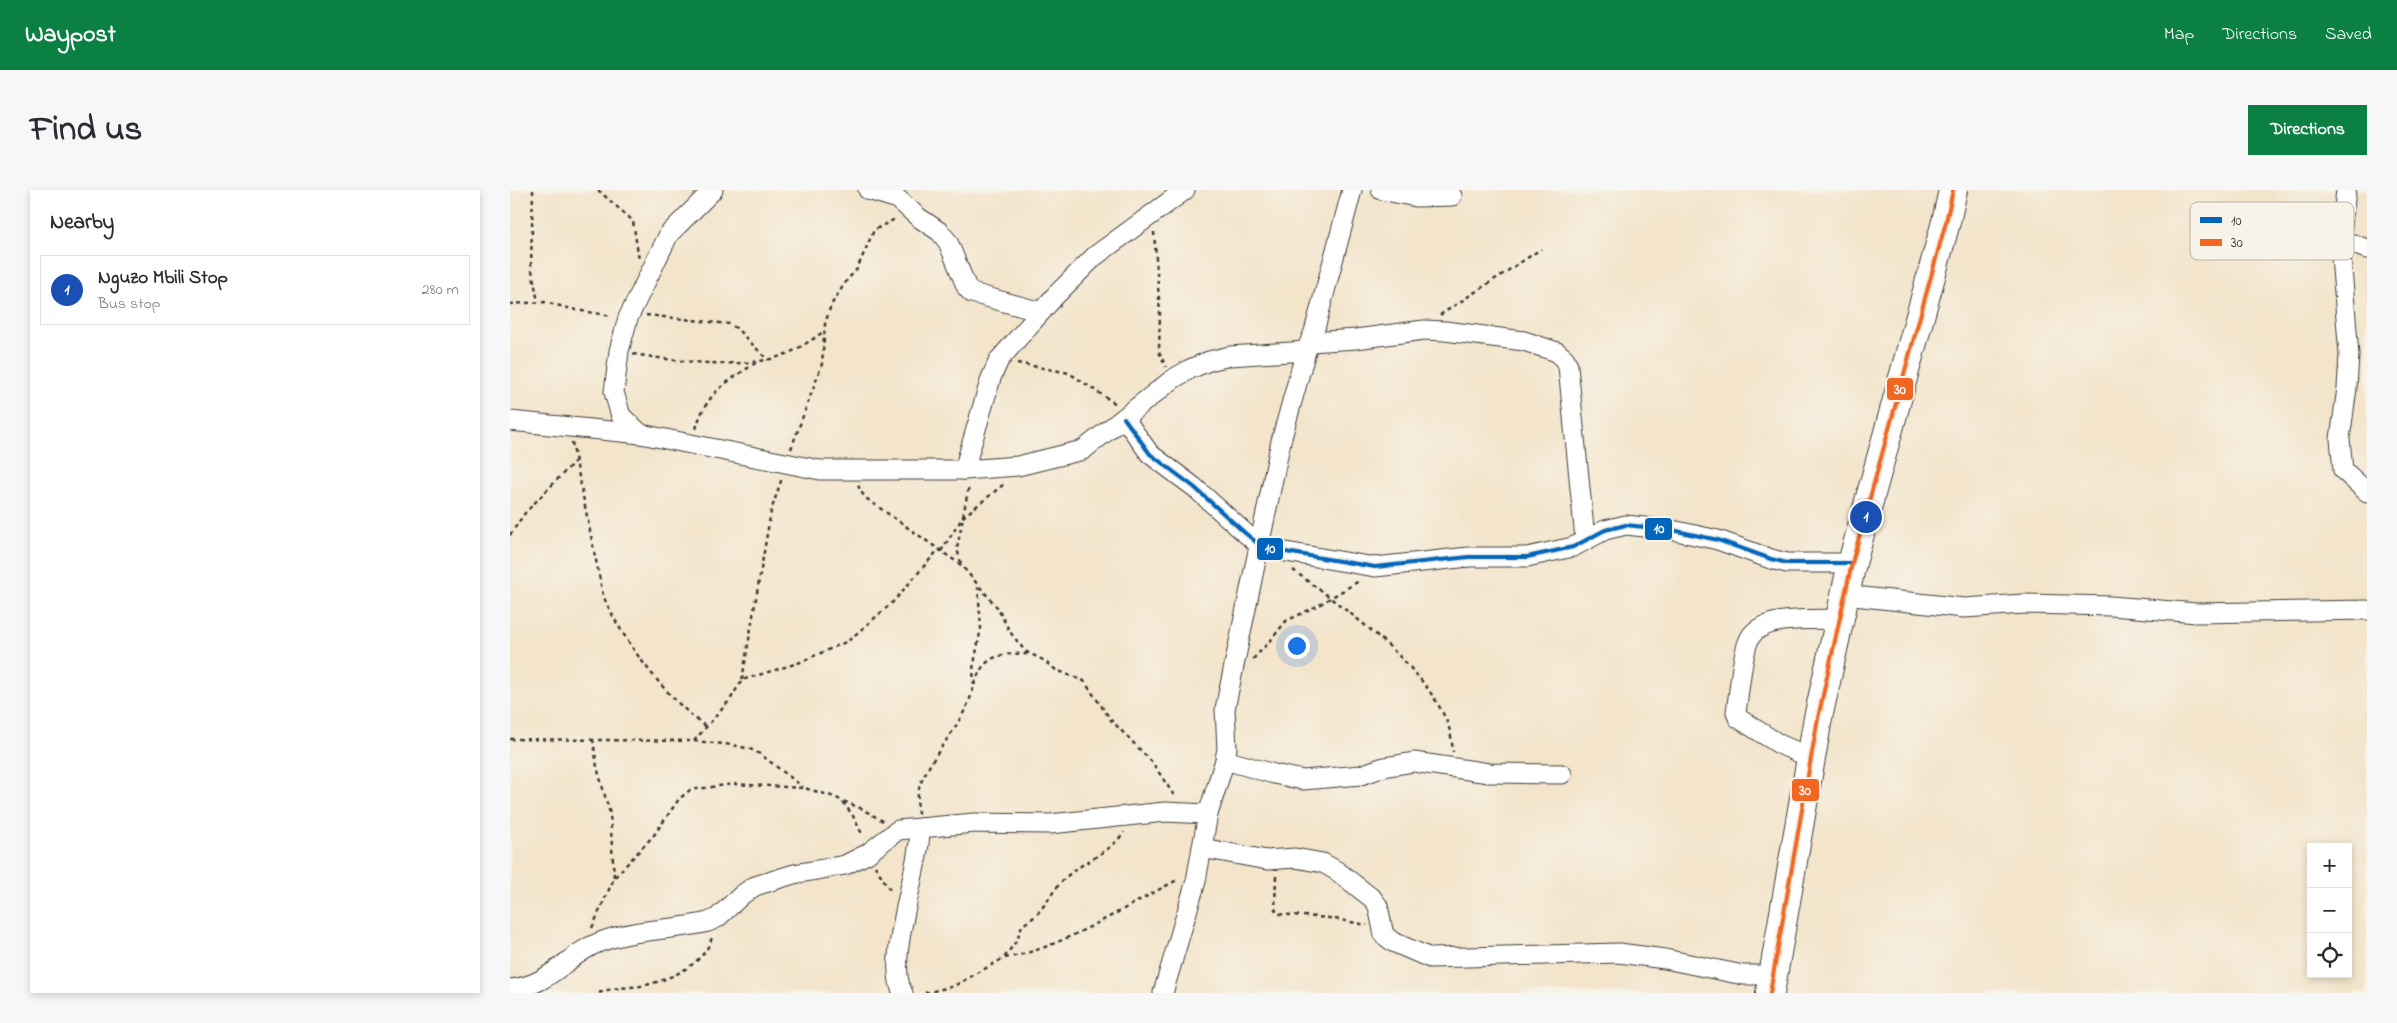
<!DOCTYPE html>
<meta charset="utf-8">
<style>
:root{--surface:#fff;--page:#f7f7f7;--text:#2b2b33;--muted:#7c7c81;--line:#e1e1e2;--accent:#0b8043}
body{margin:0;font-family:"Indie Flower",sans-serif;background:var(--page);color:var(--text)}
.controls{position:absolute;right:15px;bottom:15px;display:grid;overflow:hidden;border-radius:0px;box-shadow:0 2px 8px #0003}
.controls button{width:45px;height:45px;display:grid;place-items:center;padding:0;border:0;border-bottom:1px solid var(--line);background:var(--surface);color:var(--text);font:25px sans-serif}
.you{position:absolute;left:786px;top:455px;width:18px;height:18px;margin:-12px;border:4px solid #fff;border-radius:50%;background:#1a73e8;box-shadow:0 0 0 8px #1a73e833}
.badge{display:grid;place-items:center;width:32px;height:32px;border-radius:50%;background:var(--accent);color:#fff;font-size:16px;font-weight:700}
.pin{position:absolute;translate:-50% -50%;border:2px solid #fff;box-shadow:0 1px 5px #0006}
.list{margin:0;padding:0;list-style:none}
h2{display:flex;justify-content:space-between;align-items:center;height:65px;margin:0;padding:0 20px;font-size:21px}
h2 small{font-size:16px;font-weight:400;color:var(--muted)}
.list li{display:grid;grid-template-columns:32px 1fr auto;gap:15px;align-items:center;box-sizing:border-box;height:70px;margin:0 10px 10px;padding:0 10px;border:1px solid var(--line);border-radius:0px}
.list b{display:block;font-size:19px;white-space:nowrap}
.list p{margin:0;font-size:16px;white-space:nowrap;color:var(--muted)}
.list em{font-size:16px;font-style:normal;color:var(--muted)}
.icon{flex:none;width:28px;height:28px;fill:none;stroke:currentColor;stroke-width:2;stroke-linecap:round;stroke-linejoin:round}
.map{position:relative;flex:none;width:1857px;height:803px;overflow:hidden;border-radius:0px}
header{display:flex;align-items:center;gap:30px;box-sizing:border-box;height:70px;padding:0 25px;background:var(--accent);color:#fff}
header strong{font-size:24px}
nav{display:flex;gap:28px;margin-inline-start:auto;font-size:18px}
.intro{display:flex;align-items:center;justify-content:space-between;box-sizing:border-box;height:120px;padding:0 30px}
h1{margin:0;font-size:35px}
.button{padding:12px 22px;border-radius:0px;background:var(--accent);color:#fff;font-size:18px;font-weight:700}
main{display:flex;gap:30px;padding:0 30px}
aside{flex:1;background:var(--surface);border-radius:0px;box-shadow:0 2px 8px #0003}
.map>svg:first-child{display:block}
</style>
<header>
<strong>Waypost</strong>
<nav><a>Map</a><a>Directions</a><a>Saved</a></nav>
</header>
<div class="intro"><h1>Find us</h1><a class="button">Directions</a></div>
<main>
<aside>
<h2>Nearby<small></small></h2>
<ul class="list">
<li><span class="badge" style="background:#1a4fb4">1</span><div><b>Nguzo Mbili Stop</b><p>Bus stop</p></div><em>280 m</em></li>
</ul>
</aside>
<div class="map">
<svg width="1857" height="803" viewBox="0 0 1857 803">
<rect width="100%" height="100%" fill="#f7f3e8"/>
<filter id="ink" filterUnits="userSpaceOnUse"><feTurbulence type="fractalNoise" baseFrequency=".02" numOctaves="2"/><feDisplacementMap in="SourceGraphic" scale="10" xChannelSelector="R" yChannelSelector="G"/><feConvolveMatrix kernelMatrix="1 2 1 2 8 2 1 2 1" color-interpolation-filters="sRGB"/></filter>
<filter id="wash" filterUnits="userSpaceOnUse"><feTurbulence type="fractalNoise" baseFrequency=".0096" numOctaves="4" result="noise"/><feDisplacementMap in="SourceGraphic" scale="20" xChannelSelector="R" yChannelSelector="G"/><feGaussianBlur stdDeviation="1.12" result="paint"/><feColorMatrix in="noise" values="0 0 0 0 0 0 0 0 0 0 0 0 0 0 0 0 0 1.4 0 .05"/><feComposite in="paint" operator="in"/></filter>
<g filter="url(#wash)">
<rect width="100%" height="100%" fill="#f3e4ca"/>
</g>
<g filter="url(#ink)">
<g fill="none" stroke-linecap="round" stroke-linejoin="round">
<defs>
<g id="minor">
<polyline points="358,0 388,9 408,27 430,42 438,52 457,98 462,103 531,122"/>
<polyline points="871,0 906,7 942,6"/>
<polyline points="1836,0 1830,54 1839,165 1837,198 1830,249 1833,280 1857,302"/>
<polyline points="1831,50 1857,59"/>
<polyline points="800,152 846,149 914,140 935,141 1014,151 1047,162 1055,169 1058,176 1075,349"/>
<polyline points="614,228 640,264 684,297 735,343 752,357 776,362 865,377 959,367 1017,367 1063,357 1095,340 1116,335 1162,340 1208,350 1261,369 1277,373 1342,373"/>
<polyline points="0,231 131,244 310,280 454,280 508,276 573,260 663,189 680,179 699,171 720,166 796,161"/>
<polyline points="131,244 111,226 104,202 109,161 118,128 159,44 203,0"/>
<polyline points="454,280 481,188 489,170 545,106 585,66 675,0"/>
<polyline points="1335,405 1454,418 1514,414 1601,416 1687,423 1857,420"/>
<path d="M1301,568L1269,554L1228,528L1226,522C1229,505 1232,459 1241,446C1255,425 1307,430 1330,429"/>
<polyline points="715,570 764,584 793,590 851,585 874,577 904,572 979,583 1052,584"/>
<polyline points="692,658 757,670 785,668 813,673 827,681 863,709 868,716 874,745 883,752 920,768 1109,763 1155,769 1233,785 1262,785"/>
<path d="M0,799C40,796 56,765 90,752C127,738 161,741 198,732L207,728L233,704L245,696L284,684L335,675L357,664L388,640L464,633L540,634L655,622L698,624"/>
<path d="M393,803C374,770 411,677 410,638"/>
<polyline points="653,803 686,691 698,624 715,570 717,558 715,519 771,251 796,161 804,142 842,0"/>
</g>
<polyline id="highway" points="1260,803 1308,528 1342,373 1436,32 1443,0"/>
</defs>
<use href="#minor" stroke="#3c3a36" stroke-width="21"/>
<use href="#highway" stroke="#3c3a36" stroke-width="30"/>
<g stroke="#3c3a36" stroke-width="2.5" stroke-dasharray="4 4" stroke-linecap="butt">
<polyline points="23,0 21,75 28,112"/>
<polyline points="88,0 123,31 129,70"/>
<polyline points="644,42 650,123 649,162 656,177"/>
<polyline points="0,114 35,112 66,120 102,126"/>
<polyline points="136,125 219,134 226,138 258,170"/>
<polyline points="930,125 1031,59"/>
<path d="M123,164C166,171 230,180 271,166C287,160 301,151 314,141"/>
<polyline points="507,173 559,183 606,214"/>
<path d="M186,239C196,202 217,192 247,172"/>
<path d="M62,252L93,405C111,449 158,511 197,537"/>
<polyline points="281,259 312,174 315,134 321,115 337,90 347,79 364,40 387,28"/>
<polyline points="348,295 351,302 357,309 451,375 487,417 500,442 515,461 533,470 546,480 574,491 601,530 642,572 665,607"/>
<polyline points="0,345 15,323 65,271"/>
<polyline points="431,361 453,327 494,294"/>
<polyline points="451,373 447,359 459,295"/>
<path d="M783,380C836,420 911,471 937,532C941,542 942,552 943,562"/>
<polyline points="743,469 761,450 776,431 807,416 849,391"/>
<polyline points="232,490 261,321 272,288"/>
<polyline points="464,495 463,479 471,438 468,397"/>
<polyline points="0,549 184,551 223,555 240,559 250,564 293,597"/>
<polyline points="83,549 87,577 100,624 104,688"/>
<polyline points="184,551 220,510 232,490 288,473 338,451 382,413 429,359"/>
<polyline points="333,612 343,626 353,646"/>
<path d="M408,624C407,612 407,601 412,590C425,562 447,540 459,511C465,497 466,480 479,471C490,462 506,464 519,464"/>
<polyline points="365,676 382,703"/>
<polyline points="766,686 765,719 768,724 819,728 857,735"/>
<polyline points="82,738 104,688 144,645 169,609 180,600 223,594 294,598 319,605 350,618 373,631"/>
<path d="M495,768C551,759 618,715 669,689"/>
<path d="M89,803C102,797 117,798 131,796C157,791 195,775 202,747"/>
<path d="M415,803L444,796L494,768L507,750L512,735C533,725 539,703 556,687C575,670 599,664 614,642"/>
</g>
<use href="#minor" stroke="#fff" stroke-width="19"/>
<use href="#highway" stroke="#fff" stroke-width="28"/>
<defs>
<polyline id="bus-1" points="614,228 640,264 684,297 735,343 752,357 776,362 865,377 959,367 1017,367 1063,357 1095,340 1116,335 1162,340 1208,350 1261,369 1277,373 1342,373"/>
<polyline id="bus-2" points="1260,803 1308,528 1342,373 1436,32 1443,0"/>
</defs>
<use href="#bus-1" stroke="#f7f3e8" stroke-width="8"/>
<use href="#bus-2" stroke="#f7f3e8" stroke-width="8"/>
<use href="#bus-1" stroke="#0065bd" stroke-width="4"/>
<use href="#bus-2" stroke="#f26522" stroke-width="4"/>
</g>
</g>
<rect x="1680" y="12" width="164" height="58" rx="8" fill="#f7f3e8" stroke="#b5b2ab" stroke-width="1"/>
<rect x="1690" y="27" width="22" height="6" fill="#0065bd"/>
<rect x="1690" y="49" width="22" height="7" fill="#f26522"/>
<g font-size="14" fill="#1c1c1c">
<text x="1721" y="35">10</text>
<text x="1721" y="57">30</text>
</g>
<g stroke="#f7f3e8" stroke-width="2">
<rect x="1376" y="187" width="28" height="24" rx="5" fill="#f26522"/>
<rect x="1134" y="327" width="29" height="24" rx="5" fill="#0065bd"/>
<rect x="746" y="347" width="28" height="24" rx="5" fill="#0065bd"/>
<rect x="1281" y="588" width="29" height="24" rx="5" fill="#f26522"/>
</g>
<g font-size="14" text-anchor="middle" font-weight="bold" fill="#fff">
<text x="1390" y="204">30</text>
<text x="1149" y="343">10</text>
<text x="760" y="363">10</text>
<text x="1295" y="605">30</text>
</g>
</svg>
<div class="controls">
<button>+</button>
<button>−</button>
<button><svg class="icon" aria-label="locate" viewBox="0 0 24 24"><circle cx="12" cy="12" r="6"/><path d="M12 2v4M12 18v4M2 12h4M18 12h4"/></svg></button>
</div>
<div class="you"></div>
<div class="pin badge" style="left:1356px;top:327px;background:#1a4fb4">1</div>
</div>
</main>
